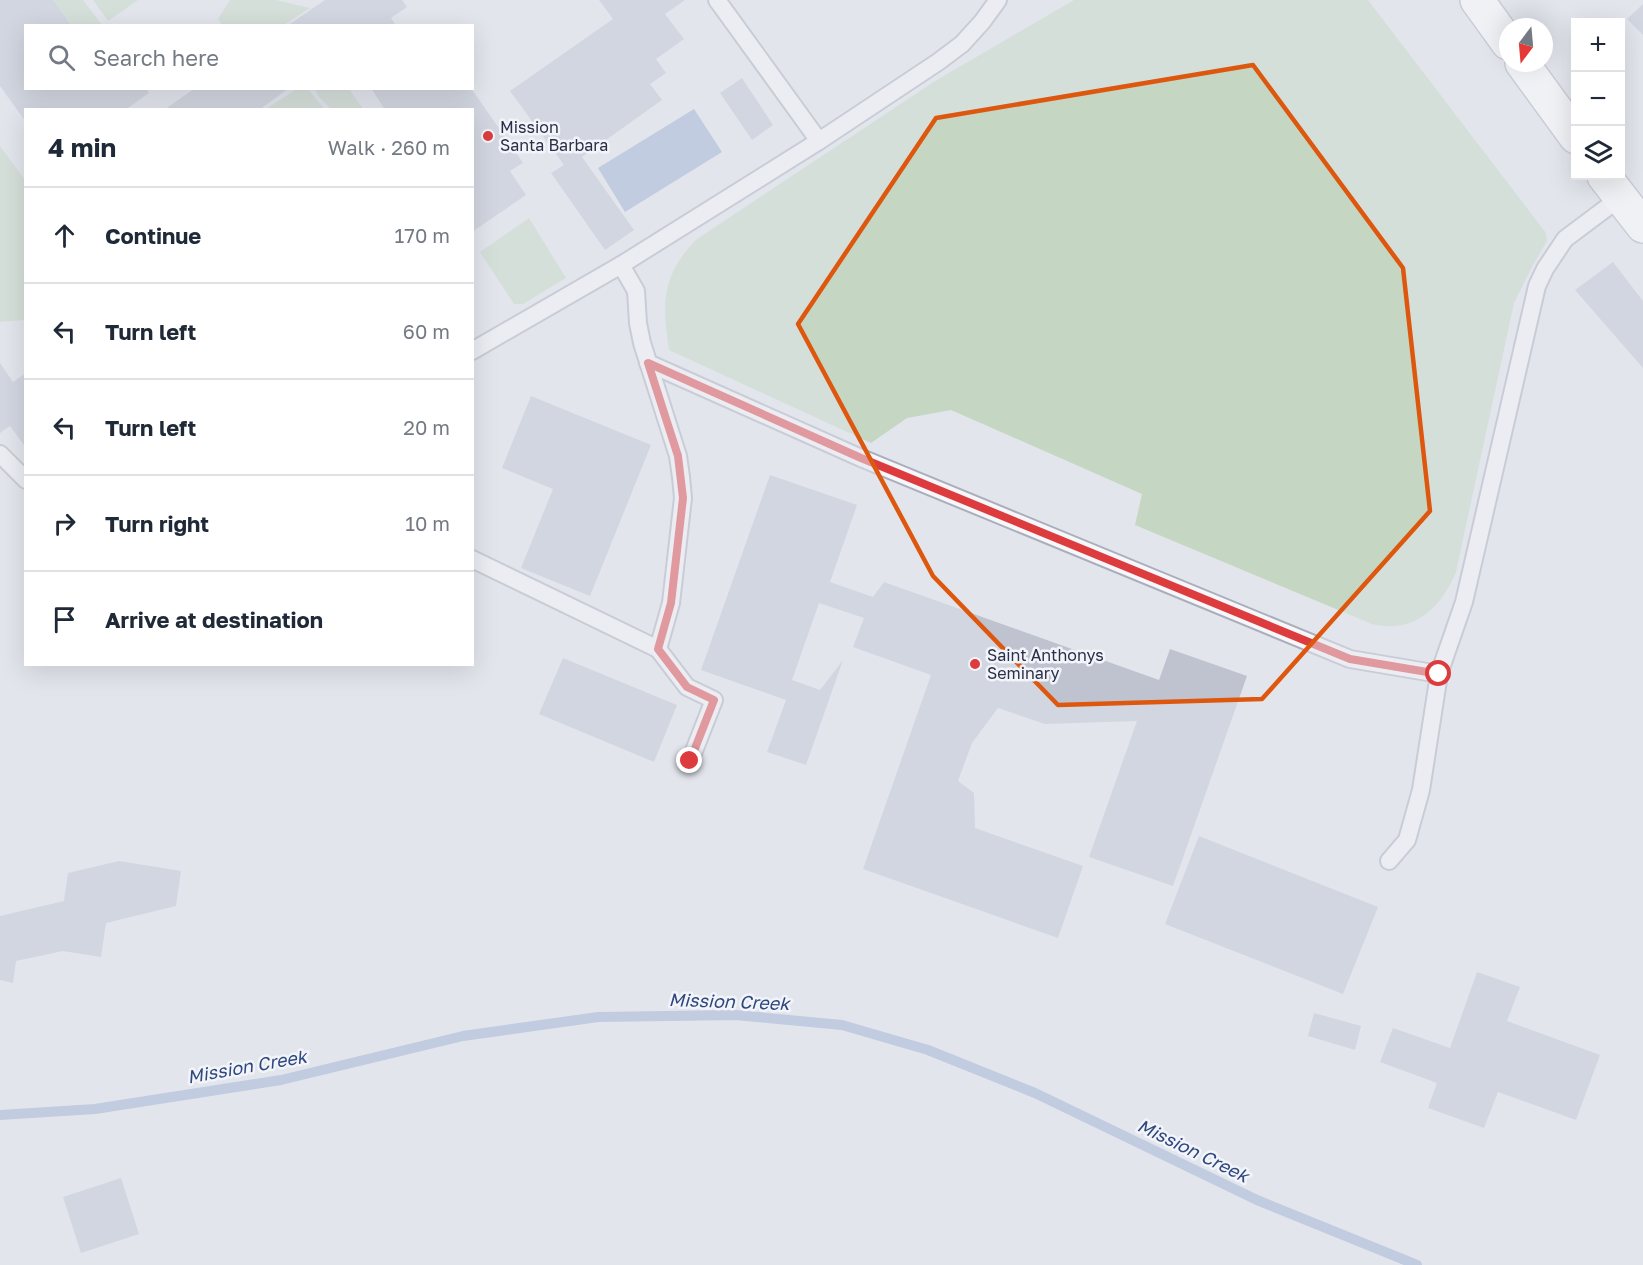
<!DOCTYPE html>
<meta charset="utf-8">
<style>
:root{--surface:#fff;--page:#f2f2f3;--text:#1f2937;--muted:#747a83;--line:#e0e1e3}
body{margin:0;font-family:"Golos Text",sans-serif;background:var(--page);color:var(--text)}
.controls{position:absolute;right:18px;top:18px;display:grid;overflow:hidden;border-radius:0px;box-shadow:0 6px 24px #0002}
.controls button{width:54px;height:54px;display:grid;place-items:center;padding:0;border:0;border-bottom:2px solid var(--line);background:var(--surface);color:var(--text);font:30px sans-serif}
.compass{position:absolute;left:1499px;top:18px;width:54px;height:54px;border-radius:50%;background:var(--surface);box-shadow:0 6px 24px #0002;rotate:196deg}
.stop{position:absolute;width:18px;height:18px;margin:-14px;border:4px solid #dd3c3f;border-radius:50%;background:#fff}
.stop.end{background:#dd3c3f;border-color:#fff;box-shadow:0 2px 6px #0008}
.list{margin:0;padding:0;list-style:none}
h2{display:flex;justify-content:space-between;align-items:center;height:78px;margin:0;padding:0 24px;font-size:26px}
h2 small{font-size:20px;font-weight:400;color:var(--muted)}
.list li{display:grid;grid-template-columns:39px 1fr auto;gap:18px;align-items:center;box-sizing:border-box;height:96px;padding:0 24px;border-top:2px solid var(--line)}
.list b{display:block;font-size:22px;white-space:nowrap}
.list em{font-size:20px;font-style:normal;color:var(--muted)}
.icon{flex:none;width:33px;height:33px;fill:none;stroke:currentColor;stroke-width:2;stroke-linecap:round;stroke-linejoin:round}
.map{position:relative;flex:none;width:1643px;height:1265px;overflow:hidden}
.search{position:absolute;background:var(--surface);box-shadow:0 6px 24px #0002;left:24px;top:24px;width:450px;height:66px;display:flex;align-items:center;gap:15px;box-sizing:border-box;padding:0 21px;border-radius:0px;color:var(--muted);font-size:22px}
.panel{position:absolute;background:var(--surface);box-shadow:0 6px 24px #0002;left:24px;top:108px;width:450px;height:558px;border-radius:0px}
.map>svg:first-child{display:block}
</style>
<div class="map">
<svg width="1643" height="1265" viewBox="0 0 1643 1265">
<rect width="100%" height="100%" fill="#e2e5ec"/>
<g fill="#c5d7c3">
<polygon points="53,0 83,0 102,25 72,25"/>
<polygon points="93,0 138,0 108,21"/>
<polygon points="230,0 276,0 310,8 284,25 222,25 218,19"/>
<path d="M1074,0H1368L1546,233L1547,241L1533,265L1514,303L1456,572C1441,609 1413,634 1372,624L1135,525L1142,494L951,410L907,418L871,443L669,350C662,303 661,275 697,239L935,81Z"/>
<polygon points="297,89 308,89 324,109 266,109"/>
<polygon points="315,89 349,89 363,109 331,109 319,97"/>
<polygon points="0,146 25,180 24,320 0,322"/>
<polygon points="529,218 566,278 523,304 514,304 480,252"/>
</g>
<polygon fill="#9aadd0" points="694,109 722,152 625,212 598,168"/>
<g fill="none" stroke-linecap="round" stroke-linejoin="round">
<polyline stroke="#9aadd0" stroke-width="10" points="0,1115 95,1109 281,1080 463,1036 598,1017 736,1015 842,1025 928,1050 1035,1093 1257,1200 1417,1265"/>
</g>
<g fill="#bfc3d0">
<polygon points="0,0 53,0 72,26 26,26 26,88 146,88 149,93 125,110 26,110 26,122 0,86"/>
<polygon points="325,0 402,0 407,7 391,18 396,26 287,26"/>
<polygon points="599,0 685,0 665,14 684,39 656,59 666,73 650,84 662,100 582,157 634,230 605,250 551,173 564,165 510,91 613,19"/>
<polygon points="1643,4 1643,35 1627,19"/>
<polygon points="742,78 773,125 752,140 720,93"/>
<polygon points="195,88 289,88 259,110 164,110"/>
<polygon points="371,88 471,88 523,163 510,171 526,195 472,232 472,110 385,110"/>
<polygon points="1613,262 1643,301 1643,368 1575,290"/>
<polygon points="0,363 13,382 26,373 26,448 10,426 0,433"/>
<polygon points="531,396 651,445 590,596 521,568 553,489 502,468"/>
<polygon points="770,475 857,505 830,582 873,597 884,582 1159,680 1170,649 1247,676 1173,886 1089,857 1137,721 1045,724 998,708 972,743 958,781 974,793 975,828 1083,866 1058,938 863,869 931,675 853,647 864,618 819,603 792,680 820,690 843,660 806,765 767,752 786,700 701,670"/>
<polygon points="563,658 677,705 654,762 539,714"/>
<polygon points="1199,836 1378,907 1343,994 1165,924"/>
<polygon points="119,861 181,871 176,906 106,923 101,957 63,951 16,961 13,983 0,980 0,916 64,901 68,873"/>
<polygon points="1477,972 1520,987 1507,1021 1600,1055 1576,1120 1498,1092 1484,1128 1428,1108 1437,1083 1380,1062 1393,1028 1450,1048"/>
<polygon points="1314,1013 1361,1026 1355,1050 1308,1036"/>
<polygon points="121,1178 139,1234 81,1253 63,1197"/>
</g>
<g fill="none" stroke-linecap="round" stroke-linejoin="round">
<defs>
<g id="lane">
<polyline points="717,0 819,141"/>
<polyline points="472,351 621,265 819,141 938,62 962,44 982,22 998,0"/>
<polyline points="648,363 861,458 1350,659 1439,674 1464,602 1537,286 1545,269 1565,239 1621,197"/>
<polyline points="0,454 26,480"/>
<polyline points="472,559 658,649 671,603 683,498 681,477 678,456 642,343 638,323 636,291 621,265"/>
<polyline points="658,649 687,687 714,700 690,761"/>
<polyline points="1389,861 1407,840 1421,790 1439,674"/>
</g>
<g id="secondary">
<polyline points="1477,0 1508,43"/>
<polyline points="1522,63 1576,137"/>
<polyline points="1604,176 1643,226"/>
</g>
</defs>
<use href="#lane" stroke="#aaaeba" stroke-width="20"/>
<use href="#secondary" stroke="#aaaeba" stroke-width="36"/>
<use href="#lane" stroke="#f6f7fa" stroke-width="16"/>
<use href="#secondary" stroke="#fff" stroke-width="33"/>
</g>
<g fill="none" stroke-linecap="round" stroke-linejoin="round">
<polyline stroke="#dd3c3f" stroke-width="8" points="690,761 714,700 687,687 658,649 671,603 683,498 678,456 648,363 861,458 1350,659 1439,674"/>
</g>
<path d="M0 0H1643V1265H0ZM1253,65L1403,268L1430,511L1262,699L1058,705L933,576L798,324L936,118Z" fill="#e2e5ec" fill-opacity=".55" fill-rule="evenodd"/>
<path fill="none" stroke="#de570f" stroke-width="4.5" stroke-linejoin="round" d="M1253,65L1403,268L1430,511L1262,699L1058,705L933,576L798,324L936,118Z"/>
<g fill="#dd3c3f" stroke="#f2f4f9" stroke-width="2">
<circle cx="488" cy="136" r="6"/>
<circle cx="975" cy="664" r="6"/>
</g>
<g text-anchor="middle" stroke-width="5" stroke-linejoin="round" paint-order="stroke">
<g font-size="16" fill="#282f46" stroke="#f2f4f9" text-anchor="start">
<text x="500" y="133">Mission<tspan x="500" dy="18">Santa Barbara</tspan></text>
<text x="987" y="661">Saint Anthonys<tspan x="987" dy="18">Seminary</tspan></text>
</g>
<g font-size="18" font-style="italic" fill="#2d477f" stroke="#f2f4f9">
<text transform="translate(729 1002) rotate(2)" y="6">Mission Creek</text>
<text transform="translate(247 1067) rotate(-10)" y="6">Mission Creek</text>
<text transform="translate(1193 1151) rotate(26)" y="6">Mission Creek</text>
</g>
</g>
</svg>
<div class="controls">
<button>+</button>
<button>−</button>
<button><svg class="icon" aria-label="layers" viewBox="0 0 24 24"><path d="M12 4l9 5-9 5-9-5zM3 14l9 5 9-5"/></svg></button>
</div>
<svg class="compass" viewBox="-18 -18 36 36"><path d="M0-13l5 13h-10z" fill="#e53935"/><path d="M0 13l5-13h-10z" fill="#747a83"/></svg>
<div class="stop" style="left:1439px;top:674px"></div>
<div class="stop end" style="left:690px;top:761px"></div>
<div class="search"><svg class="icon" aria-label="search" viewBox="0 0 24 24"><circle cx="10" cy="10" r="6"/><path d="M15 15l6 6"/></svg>Search here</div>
<section class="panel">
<h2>4 min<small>Walk · 260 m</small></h2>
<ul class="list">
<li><svg class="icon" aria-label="ahead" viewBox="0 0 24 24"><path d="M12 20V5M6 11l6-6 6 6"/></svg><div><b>Continue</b></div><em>170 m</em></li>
<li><svg class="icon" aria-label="left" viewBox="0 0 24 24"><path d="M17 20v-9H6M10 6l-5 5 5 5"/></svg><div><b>Turn left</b></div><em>60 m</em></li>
<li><svg class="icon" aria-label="left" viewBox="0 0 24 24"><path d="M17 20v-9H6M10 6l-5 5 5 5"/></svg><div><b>Turn left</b></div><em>20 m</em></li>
<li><svg class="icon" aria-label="right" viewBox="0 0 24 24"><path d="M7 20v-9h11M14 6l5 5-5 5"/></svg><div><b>Turn right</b></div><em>10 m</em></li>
<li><svg class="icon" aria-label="arrive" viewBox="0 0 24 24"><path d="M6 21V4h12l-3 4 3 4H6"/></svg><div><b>Arrive at destination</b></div></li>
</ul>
</section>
</div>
